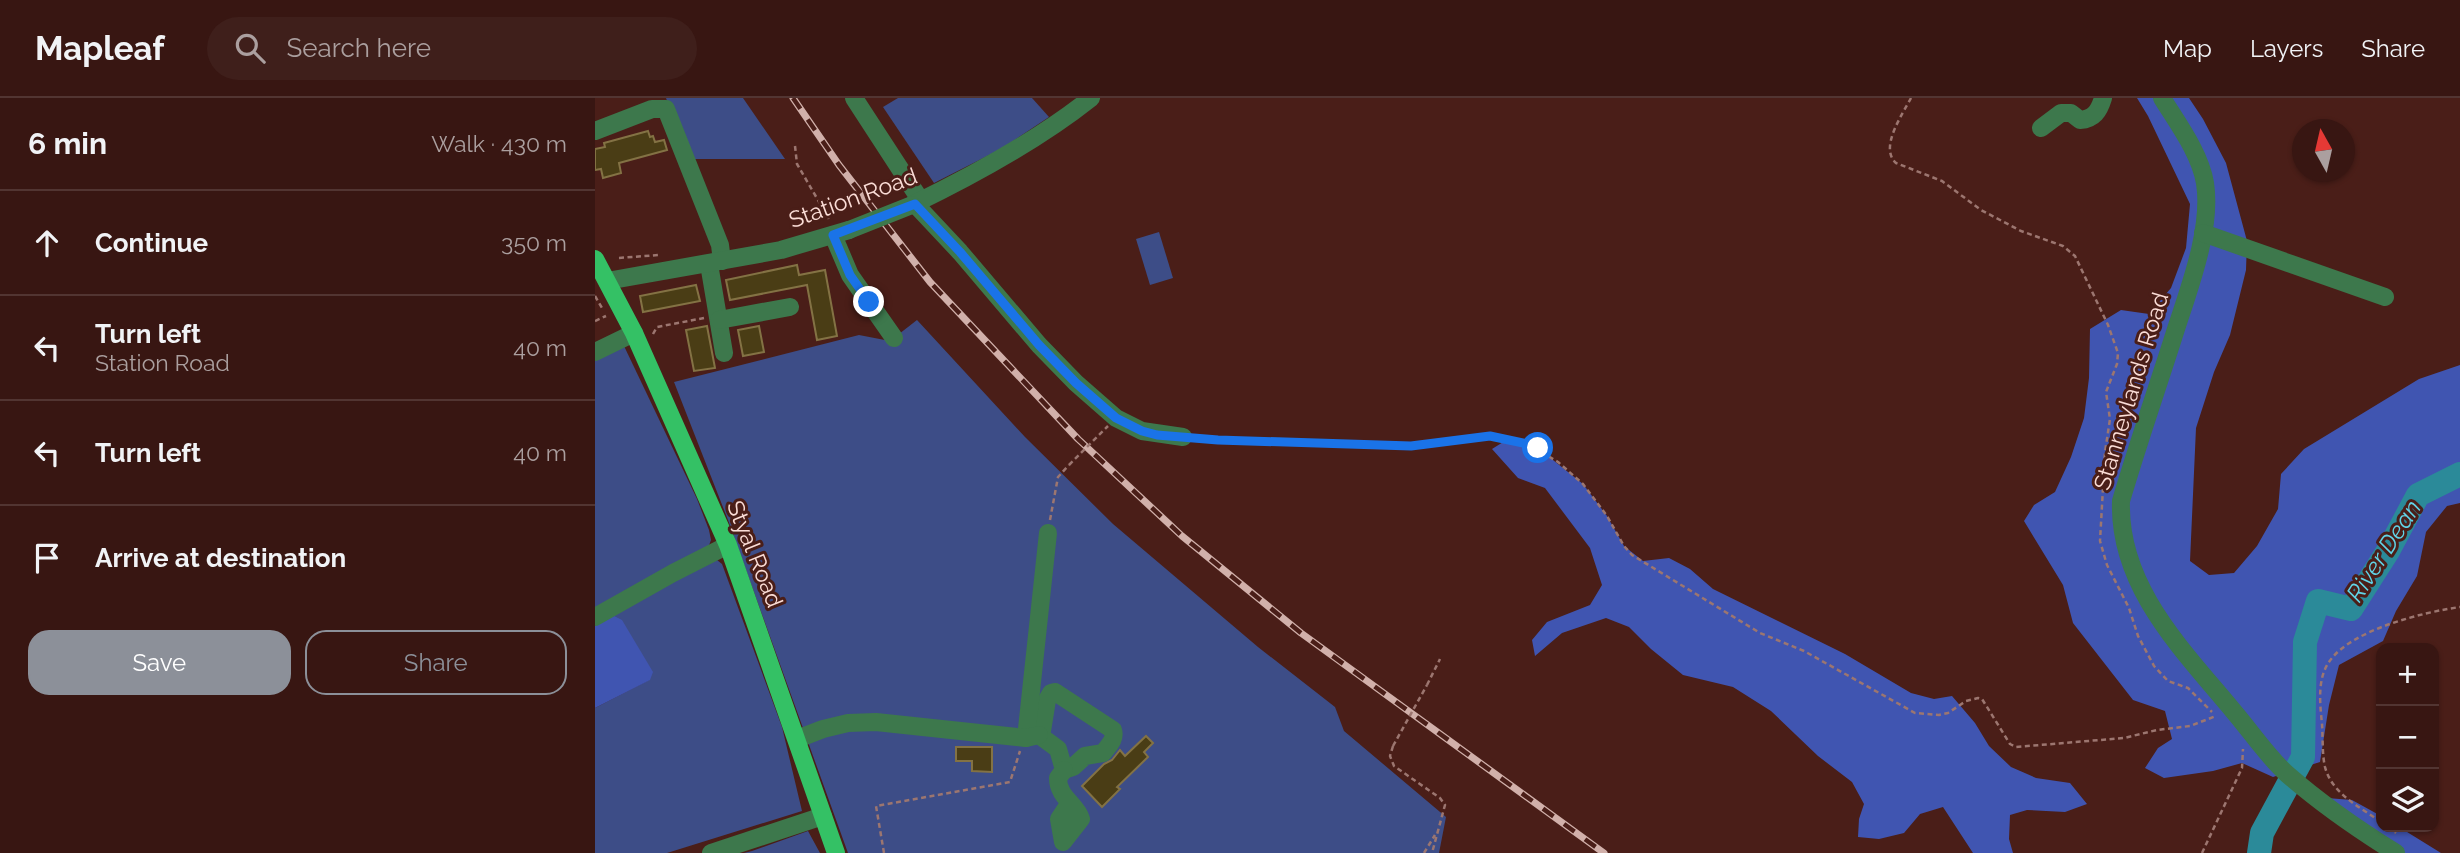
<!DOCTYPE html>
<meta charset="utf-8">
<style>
:root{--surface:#381612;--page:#3f1f1b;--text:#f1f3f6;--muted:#ab9f9f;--line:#523532;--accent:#8c9099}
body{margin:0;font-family:Raleway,sans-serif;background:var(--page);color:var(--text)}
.controls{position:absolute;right:21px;bottom:21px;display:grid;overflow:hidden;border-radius:14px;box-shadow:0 2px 5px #0004}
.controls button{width:63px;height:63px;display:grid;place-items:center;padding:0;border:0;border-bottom:2px solid var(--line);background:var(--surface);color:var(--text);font:35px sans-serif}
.compass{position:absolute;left:1697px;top:21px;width:63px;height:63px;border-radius:50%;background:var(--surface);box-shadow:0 2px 5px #0004;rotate:352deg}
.stop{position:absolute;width:21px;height:21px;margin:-16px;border:5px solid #1a73e8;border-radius:50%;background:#fff}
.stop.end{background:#1a73e8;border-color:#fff;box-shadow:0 2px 7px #0008}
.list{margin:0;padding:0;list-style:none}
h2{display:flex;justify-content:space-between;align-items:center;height:91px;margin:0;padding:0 28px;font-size:30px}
h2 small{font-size:23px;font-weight:400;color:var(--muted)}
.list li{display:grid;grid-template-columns:46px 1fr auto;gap:21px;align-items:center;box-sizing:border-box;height:105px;padding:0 28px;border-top:2px solid var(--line)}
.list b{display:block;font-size:26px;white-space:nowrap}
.list p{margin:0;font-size:23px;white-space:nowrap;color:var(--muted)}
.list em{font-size:23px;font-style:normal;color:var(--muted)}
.actions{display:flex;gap:14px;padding:21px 28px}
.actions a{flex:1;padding:16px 0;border:2px solid var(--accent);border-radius:21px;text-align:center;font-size:24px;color:var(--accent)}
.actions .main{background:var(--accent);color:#fff}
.icon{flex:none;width:38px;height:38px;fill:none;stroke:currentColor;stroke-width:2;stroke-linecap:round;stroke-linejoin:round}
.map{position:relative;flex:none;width:1865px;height:755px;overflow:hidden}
header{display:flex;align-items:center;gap:42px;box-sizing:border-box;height:98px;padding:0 35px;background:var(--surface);border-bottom:2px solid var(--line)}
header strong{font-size:33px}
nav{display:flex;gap:38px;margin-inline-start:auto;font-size:24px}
.search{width:490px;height:63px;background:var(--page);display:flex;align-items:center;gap:18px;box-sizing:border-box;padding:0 24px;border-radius:38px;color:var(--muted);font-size:26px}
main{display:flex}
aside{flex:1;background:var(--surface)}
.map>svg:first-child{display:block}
</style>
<header>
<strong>Mapleaf</strong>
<div class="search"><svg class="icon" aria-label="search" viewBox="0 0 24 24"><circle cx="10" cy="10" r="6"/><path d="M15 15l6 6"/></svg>Search here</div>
<nav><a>Map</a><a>Layers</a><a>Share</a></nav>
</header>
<main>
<aside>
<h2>6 min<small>Walk · 430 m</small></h2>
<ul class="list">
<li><svg class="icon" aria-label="ahead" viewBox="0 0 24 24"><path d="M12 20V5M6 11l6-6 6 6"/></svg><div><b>Continue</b></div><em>350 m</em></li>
<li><svg class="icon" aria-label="left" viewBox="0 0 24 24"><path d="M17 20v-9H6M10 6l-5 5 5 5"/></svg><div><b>Turn left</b><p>Station Road</p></div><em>40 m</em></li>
<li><svg class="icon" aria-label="left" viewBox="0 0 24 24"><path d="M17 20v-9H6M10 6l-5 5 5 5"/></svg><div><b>Turn left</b></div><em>40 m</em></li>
<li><svg class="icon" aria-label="arrive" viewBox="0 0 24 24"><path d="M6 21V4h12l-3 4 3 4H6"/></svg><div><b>Arrive at destination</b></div></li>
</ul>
<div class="actions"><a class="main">Save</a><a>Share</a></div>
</aside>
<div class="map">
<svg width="1865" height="755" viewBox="0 0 1865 755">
<rect width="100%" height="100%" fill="#4a1e18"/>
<g fill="#3d4d87">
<polygon points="71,0 148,0 190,61 94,61"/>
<polygon points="303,0 437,0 454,19 406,51 339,85 288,9"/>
<polygon points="564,134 578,180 555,187 541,141"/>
<polygon points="322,222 430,339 518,426 663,549 740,609 749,633 851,719 844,755 253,755 133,422 79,284 264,237 295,243"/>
<polygon points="29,248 102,401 114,432 116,442 113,450 0,512 0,262"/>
<polygon points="122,462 127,466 187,629 207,713 72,755 0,755 0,610 54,582 13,515"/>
<polygon points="213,733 225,755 149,755 157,753"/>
</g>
<g fill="#4055b1">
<polygon points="1542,0 1594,0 1608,21 1631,65 1652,143 1651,172 1635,237 1619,274 1601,330 1595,463 1614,477 1639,475 1662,448 1683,411 1686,376 1709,351 1824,281 1865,267 1865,405 1852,408 1831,434 1822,478 1801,513 1788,543 1744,567 1734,607 1725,664 1678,679 1647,665 1618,673 1569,680 1550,670 1563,650 1577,641 1570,613 1538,602 1478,525 1468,487 1429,423 1439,407 1460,394 1476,359 1489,320 1494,280 1495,231 1526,212 1554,216 1576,190 1591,150 1595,106 1553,18"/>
<polygon points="913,341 943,350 988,386 1012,418 1029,448 1048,463 1074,460 1095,471 1118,491 1250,556 1316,595 1339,601 1357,598 1380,625 1394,648 1416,669 1441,680 1475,685 1492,706 1470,714 1432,712 1415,717 1414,741 1418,755 1378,755 1348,709 1325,716 1309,735 1284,741 1263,739 1264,721 1269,706 1257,684 1223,658 1176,613 1138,589 1088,577 1056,551 1034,529 1011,520 967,535 940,558 937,542 952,524 995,507 1007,487 995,450 950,390 923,380 897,351"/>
<polygon points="13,515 27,522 58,574 55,582 0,610 0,523"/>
<polygon points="1732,700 1757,702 1786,718 1786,729 1804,729 1846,755 1809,755"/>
</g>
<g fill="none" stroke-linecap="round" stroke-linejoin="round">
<polyline stroke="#2b8a99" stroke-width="24" points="1664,755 1667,735 1708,659 1710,544 1723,503 1756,511 1793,453 1823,397 1865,376"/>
</g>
<g fill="#4a3d15" stroke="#837244" stroke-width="2">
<polygon points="53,33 55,39 58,38 60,44 69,42 72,52 24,65 26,75 8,80 6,71 0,72 0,51 10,49 9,45"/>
<polygon points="202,167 204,177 230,172 242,238 222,242 212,187 135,202 131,182"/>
<polygon points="101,187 105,203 48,214 45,198"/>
<polygon points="112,228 120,270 99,273 91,232"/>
<polygon points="164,228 169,254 148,258 143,232"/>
<polygon points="551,638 558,645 549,654 553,659 522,689 525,691 507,709 487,688 509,666 517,662 525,652 530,658"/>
<polygon points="361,649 397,649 397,674 377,673 377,663 361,663"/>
</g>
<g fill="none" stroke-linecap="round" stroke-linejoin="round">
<g stroke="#9c7670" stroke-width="2.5" stroke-dasharray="5 3.5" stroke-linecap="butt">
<path d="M1316,0C1307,17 1284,50 1301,65L1347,83L1386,112L1426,133L1468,148L1480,158L1513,227L1523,255L1522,266L1511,294L1515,321L1510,354L1505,443L1512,467L1534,510L1543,538L1559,568L1573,583L1593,590L1617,614"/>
<polyline points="200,48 202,66 234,121"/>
<polyline points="24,160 63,157"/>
<polyline points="0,198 7,210"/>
<polyline points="0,223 11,218"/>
<polyline points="58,236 62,229 109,220"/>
<polyline points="602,340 815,348 895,338 933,346 963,364 988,386 1012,418 1029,448 1037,457 1165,535 1209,553 1320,615 1344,617 1353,615 1371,603 1383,600 1387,601 1415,646 1421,649 1529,640 1562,632 1595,628 1621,618"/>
<polyline points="455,422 463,379 474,367"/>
<polyline points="832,587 845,561"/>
<polyline points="798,648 795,658 799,668 845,700 850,707 837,755"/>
<path d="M1786,724C1765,709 1737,696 1730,669C1727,656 1728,640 1727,626C1725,606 1722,581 1734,564C1755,532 1829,514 1865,509"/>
<polyline points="1793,729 1801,735"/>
<polyline points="289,755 281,708 415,684 425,653"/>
<polyline points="829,755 840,737"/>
<polyline points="1607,755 1647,670 1648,651"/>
</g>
<g stroke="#3d784c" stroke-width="18">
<polyline points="259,0 326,103"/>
<path d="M1567,0C1583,26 1605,55 1610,85C1617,130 1595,188 1581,231C1563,288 1543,345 1526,403C1523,490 1590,554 1640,615C1657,635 1673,659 1692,676C1725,705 1764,732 1801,755"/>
<path d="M1446,30L1466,15H1476L1485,22C1499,21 1504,13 1508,0"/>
<polyline points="0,33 57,11 71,11 125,147 127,163"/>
<polyline points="320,106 365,154 444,247 481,285 521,320 547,333 588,339"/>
<path d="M317,107C379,77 442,43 496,0"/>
<polyline points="1608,135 1790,199"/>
<polyline points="238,137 255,177 299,240"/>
<polyline points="114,166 129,255"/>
<polyline points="12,183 186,152 254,132"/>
<polyline points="124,222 195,209"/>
<polyline points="0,254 39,235"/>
<polyline points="0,519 78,475 133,447"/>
<path d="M460,594L518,632C521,642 513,648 508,655L490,658L478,669L469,672L463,651L444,637L447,633L452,602L456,595Z"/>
<polyline points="431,640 453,435"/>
<polyline points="202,641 228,631 253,625 281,624 431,640 444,637"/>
<path d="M469,672L463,680C463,700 482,706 486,721L468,744L464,721L474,706"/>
<polyline points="116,755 228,718"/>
</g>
<polyline stroke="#34c165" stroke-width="18" points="0,161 39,235 133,447 241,755"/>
<defs>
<polyline id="rail" points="198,0 244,67 335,184 483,341 587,438 706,535 1009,755"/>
</defs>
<use href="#rail" stroke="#d1b0aa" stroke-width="7"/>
<use href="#rail" stroke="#4a1e18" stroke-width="4.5" stroke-dasharray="13" stroke-linecap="butt"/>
<g stroke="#9c7670" stroke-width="2.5" stroke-dasharray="5 3.5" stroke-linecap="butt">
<polyline points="474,367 513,328"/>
<polyline points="798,648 832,587"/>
</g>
<polyline stroke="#3d784c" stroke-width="18" points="254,132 317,107"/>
</g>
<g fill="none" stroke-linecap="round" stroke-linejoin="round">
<polyline stroke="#1a73e8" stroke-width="9" points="274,204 255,177 238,137 320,106 365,154 444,247 481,285 521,320 547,333 562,337 623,342 816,348 895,338 933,346 943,350"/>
</g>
<g text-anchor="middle" stroke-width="6" stroke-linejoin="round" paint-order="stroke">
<g font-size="23" fill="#fbddd7" stroke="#4a1e18">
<text transform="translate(258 100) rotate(-20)" y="8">Station Road</text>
<text transform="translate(1536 293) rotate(-73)" y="8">Stanneylands Road</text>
<text transform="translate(160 456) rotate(68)" y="8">Styal Road</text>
</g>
<g font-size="24" font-style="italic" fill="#61d4e7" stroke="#4a1e18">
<text transform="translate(1789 453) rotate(-57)" y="8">River Dean</text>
</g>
</g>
</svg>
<div class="controls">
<button>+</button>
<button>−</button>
<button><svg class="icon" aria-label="layers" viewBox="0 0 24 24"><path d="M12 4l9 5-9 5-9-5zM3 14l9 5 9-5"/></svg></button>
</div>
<svg class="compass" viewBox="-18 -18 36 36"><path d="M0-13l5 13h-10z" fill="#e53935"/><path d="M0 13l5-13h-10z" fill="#ab9f9f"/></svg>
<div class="stop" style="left:943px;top:350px"></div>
<div class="stop end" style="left:274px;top:204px"></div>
</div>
</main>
